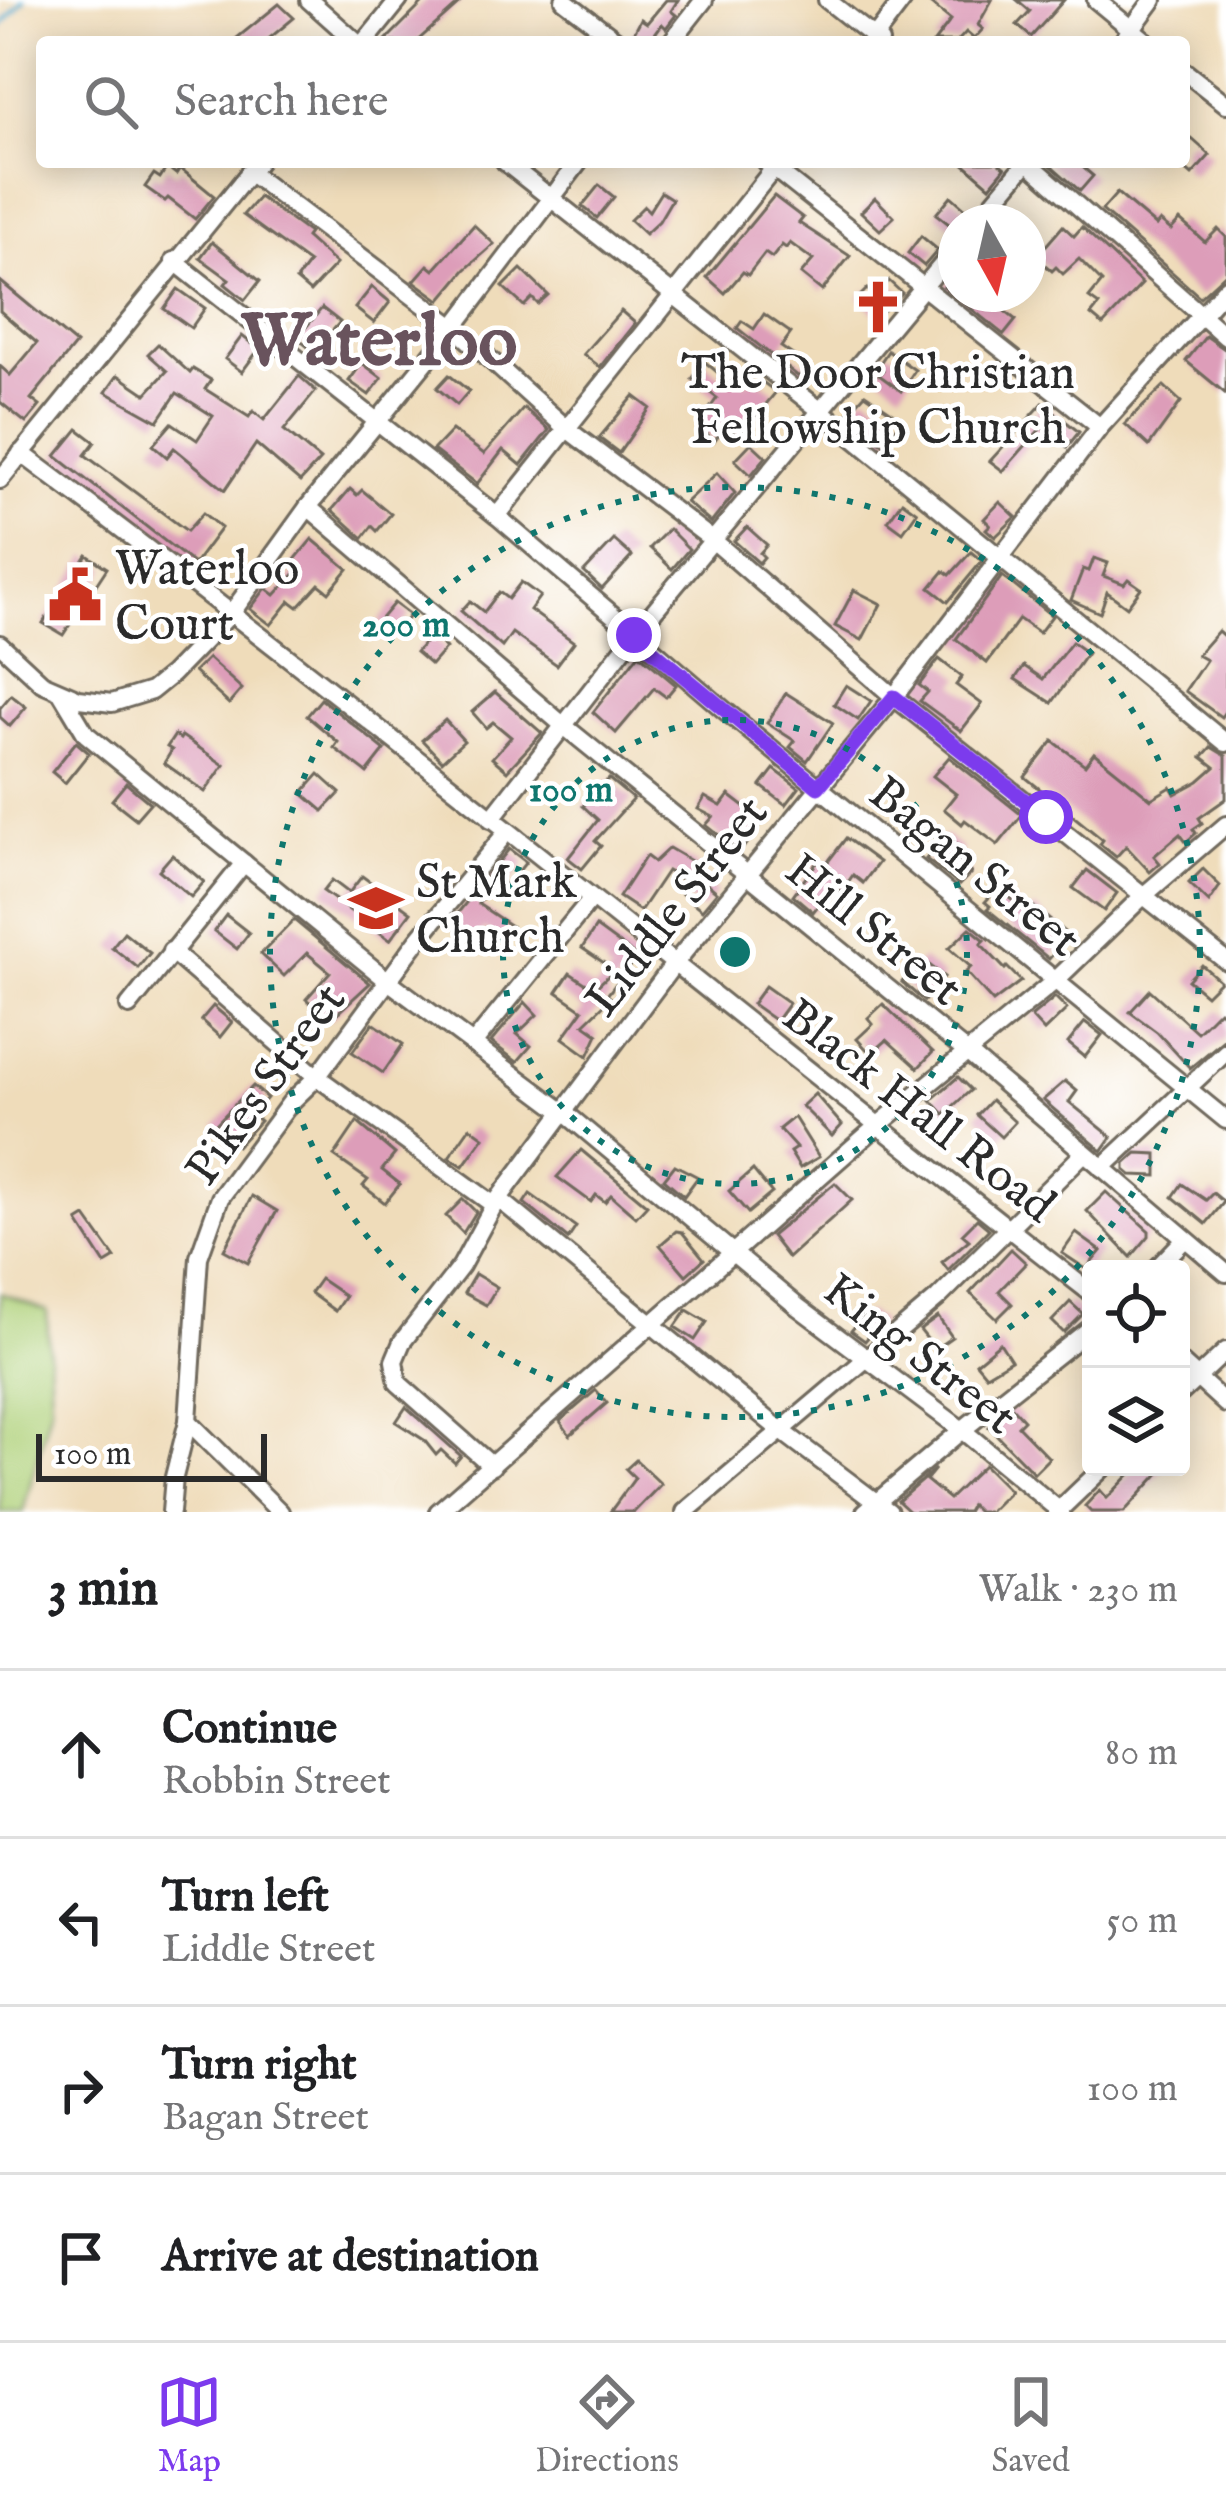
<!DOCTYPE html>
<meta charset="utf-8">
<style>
:root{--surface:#fff;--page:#f2f2f2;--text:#202124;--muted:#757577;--line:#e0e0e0;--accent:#7c3aed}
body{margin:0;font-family:"IM FELL English",serif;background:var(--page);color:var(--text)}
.controls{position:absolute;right:36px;bottom:36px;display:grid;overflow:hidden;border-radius:12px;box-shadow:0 6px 30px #0003}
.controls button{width:108px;height:108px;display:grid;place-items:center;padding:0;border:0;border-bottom:3px solid var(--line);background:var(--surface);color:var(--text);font:60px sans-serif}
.compass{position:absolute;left:938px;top:204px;width:108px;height:108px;border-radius:50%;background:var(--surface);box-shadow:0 6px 30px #0003;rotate:172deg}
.scale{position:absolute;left:36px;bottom:30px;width:231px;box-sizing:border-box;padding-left:12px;border:6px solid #2b2b2b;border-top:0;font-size:33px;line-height:42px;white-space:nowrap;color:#2b2b2b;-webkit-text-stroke:9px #fff;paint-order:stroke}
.stop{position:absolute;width:36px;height:36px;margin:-27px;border:9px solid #7c3aed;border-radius:50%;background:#fff}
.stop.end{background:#7c3aed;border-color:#fff;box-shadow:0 3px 12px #0008}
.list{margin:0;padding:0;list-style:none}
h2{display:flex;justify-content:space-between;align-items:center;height:156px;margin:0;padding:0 48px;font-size:51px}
h2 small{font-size:39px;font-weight:400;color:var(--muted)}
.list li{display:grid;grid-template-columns:78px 1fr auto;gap:36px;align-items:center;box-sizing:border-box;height:168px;padding:0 48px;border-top:3px solid var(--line)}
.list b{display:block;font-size:45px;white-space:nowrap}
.list p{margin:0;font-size:39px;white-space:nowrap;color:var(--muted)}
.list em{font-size:39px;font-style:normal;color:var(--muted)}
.icon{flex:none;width:66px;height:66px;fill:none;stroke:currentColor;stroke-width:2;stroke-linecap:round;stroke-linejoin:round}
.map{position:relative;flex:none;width:1226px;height:1512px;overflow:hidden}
.search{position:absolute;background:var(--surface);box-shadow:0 6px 30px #0003;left:36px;right:36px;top:36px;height:132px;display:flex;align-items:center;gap:30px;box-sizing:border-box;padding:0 42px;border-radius:12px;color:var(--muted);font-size:45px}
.sheet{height:828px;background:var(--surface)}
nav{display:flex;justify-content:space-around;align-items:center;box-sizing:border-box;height:168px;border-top:3px solid var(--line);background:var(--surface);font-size:33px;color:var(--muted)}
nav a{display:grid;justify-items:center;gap:6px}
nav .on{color:var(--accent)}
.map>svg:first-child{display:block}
</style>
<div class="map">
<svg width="1226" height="1512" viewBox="0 0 1226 1512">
<rect width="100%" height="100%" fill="#fff"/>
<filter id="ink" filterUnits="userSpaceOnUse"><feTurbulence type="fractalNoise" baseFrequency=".00833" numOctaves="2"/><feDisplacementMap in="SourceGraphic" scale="24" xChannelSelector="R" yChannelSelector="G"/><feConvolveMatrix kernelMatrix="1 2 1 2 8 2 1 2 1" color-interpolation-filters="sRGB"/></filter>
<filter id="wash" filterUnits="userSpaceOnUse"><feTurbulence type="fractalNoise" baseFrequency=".004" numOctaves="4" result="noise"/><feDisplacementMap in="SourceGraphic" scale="48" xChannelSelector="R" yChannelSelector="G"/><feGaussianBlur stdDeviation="2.7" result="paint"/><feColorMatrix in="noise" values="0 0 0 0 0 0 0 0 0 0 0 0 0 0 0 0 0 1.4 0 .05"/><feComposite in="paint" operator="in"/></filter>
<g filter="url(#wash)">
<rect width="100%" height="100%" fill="#efdcba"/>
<polygon fill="#aed078" stroke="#6c7e52" stroke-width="3" points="0,1293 47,1311 51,1405 23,1512 0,1512"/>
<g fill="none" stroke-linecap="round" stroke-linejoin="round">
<polyline stroke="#4ca8ca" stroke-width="4.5" points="0,27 24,0"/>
</g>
<g id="blocks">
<g fill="#dd9db9">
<polygon points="426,0 463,0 416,42 384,42"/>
<polygon points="666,0 678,0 671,11 676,15 666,28 662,24 649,42 631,38 641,19 647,23"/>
<polygon points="926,0 992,0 978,25 983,29 974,39 966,32 957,42 934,42 951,20"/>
<polygon points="1017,0 1064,0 1031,37 1017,25 1030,11"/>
<polygon points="279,4 294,18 265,42 232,42"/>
<polygon points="1192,139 1210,155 1192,175 1184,168 1184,147"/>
<polygon points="962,162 998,162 1005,168 990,186"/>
<polygon points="1047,162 1077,162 1093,176 1080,191"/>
<polygon points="167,167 176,174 180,168 214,196 195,219 168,198 165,201 145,187 154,174 160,178"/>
<polygon points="599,185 614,197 597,218 582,206"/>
<polygon points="661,192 672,199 659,221 645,234 630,220 644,206 649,211"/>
<polygon points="1117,193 1156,226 1160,221 1171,230 1180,220 1205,242 1218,229 1226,237 1226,273 1200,297 1102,210"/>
<polygon points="774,196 803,218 799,223 850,256 822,291 801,274 813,260 790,243 786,248 782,245 772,258 765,253 748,275 743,272 725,293 707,277"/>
<polygon points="951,196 968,211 954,228 936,214"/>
<polygon points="259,197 309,233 306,237 336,264 310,292 296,280 309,263 243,215"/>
<polygon points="875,198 894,217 880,230 861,212"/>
<polygon points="474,225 494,244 465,270 440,300 414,281 428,265 434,270"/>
<polygon points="1063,226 1074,236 1082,227 1142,284 1103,325 1091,315 1099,305 1089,298 1102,282 1079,259 1063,274 1056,267 1052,271 1036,257"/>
<polygon points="921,236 938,250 924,266 908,253"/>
<polygon points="212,242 260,281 245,300 225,284 229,279 200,258"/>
<polygon points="521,269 548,295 538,304 532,298 524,306 503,287"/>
<polygon points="956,272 956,294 983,294 1016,320 1004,335 944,287"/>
<polygon points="0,281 76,344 31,399 40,406 26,423 0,402 0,366 10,375 37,343 0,311"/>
<polygon points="889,281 902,293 878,316 859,297 867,289 874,295"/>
<polygon points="372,287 390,302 374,323 355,308"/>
<polygon points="178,289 205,308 191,328 164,309"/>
<polygon points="322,308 340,322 314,352 297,338"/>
<polygon points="621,311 635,323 600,367 583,354"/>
<polygon points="764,314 791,333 781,347 807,365 799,377 737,328 742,321 754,329"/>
<polygon points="242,336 259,349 242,372 225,359"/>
<polygon points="1206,336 1226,350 1226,394 1186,361"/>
<polygon points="158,344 190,373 193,369 211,380 205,389 249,417 253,411 264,420 299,376 316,391 284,430 320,460 300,482 256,444 225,490 174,448 167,457 153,445 172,423 197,440 213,416 177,393 158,421 106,392 118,375 146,394 167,371 148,354"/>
<polygon points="888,351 915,370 901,391 879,375 883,370 878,366"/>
<polygon points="705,362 728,381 733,374 747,383 753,375 776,392 739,437 726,425 714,441 698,425 717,398 692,379"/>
<polygon points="362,363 382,378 369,395 349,381"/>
<polygon points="449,375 469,391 457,405 437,388"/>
<polygon points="1164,386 1181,402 1149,446 1125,424"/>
<polygon points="865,394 902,419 884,445 846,415"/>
<polygon points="634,396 650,408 619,453 599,438"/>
<polygon points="1043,403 1079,432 1067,447 1042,427 1003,471 990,461"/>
<polygon points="524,408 549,430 521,465 503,450 477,484 433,450 452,430 484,454"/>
<polygon points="78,429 95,442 85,455 187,531 203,513 221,528 194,564 56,456"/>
<polygon points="751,443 766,457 751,475 735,460"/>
<polygon points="717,473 735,493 711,523 686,502"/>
<polygon points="350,489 357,495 362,490 391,514 377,531 372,526 363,538 332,510"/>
<polygon points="902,501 917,512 903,532 888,521"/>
<polygon points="1000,502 1016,517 995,537 986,529 990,525 984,519"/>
<polygon points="747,527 767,545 760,553 764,557 759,563 734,541"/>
<polygon points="669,529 689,549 672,569 650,548"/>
<polygon points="312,539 348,569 329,592 319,584 298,607 290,601 271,625 250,609 266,588 275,595 300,568 293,562"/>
<polygon points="614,540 632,556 602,589 584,572"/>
<polygon points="971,552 982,561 948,602 930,588 944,571 950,575"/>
<polygon points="87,555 107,568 63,635 43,623"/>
<polygon points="1094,558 1108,563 1103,576 1124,584 1128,579 1141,588 1127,607 1107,592 1100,613 1071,600 1083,569 1089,571"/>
<polygon points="1002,576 1052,616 1039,633 1019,619 987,663 956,639"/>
<polygon points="521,582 540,596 530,610 574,642 557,665 512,633 502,647 461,611 470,601 484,612 499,592 508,599"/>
<polygon points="854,590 881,604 862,640 835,626"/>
<polygon points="394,603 410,615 394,635 378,622"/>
<polygon points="1218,631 1226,638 1226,710 1221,717 1185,691 1206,660 1197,655"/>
<polygon points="431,635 446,648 431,665 416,652"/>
<polygon points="1072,642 1087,653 1052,703 1015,679 1024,666 1043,679"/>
<polygon points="639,654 676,685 666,697 654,688 616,733 593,712"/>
<polygon points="208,658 242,689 229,704 194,672"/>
<polygon points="939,659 962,677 956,685 982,704 961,731 920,701 928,692 919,685"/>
<polygon points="846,685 871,701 858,720 834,704"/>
<polygon points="495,692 542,733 507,771 492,758 511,737 493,722 486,728 472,712"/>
<polygon points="786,693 833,723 807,761 790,747 795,741 767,723"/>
<polygon points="11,695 26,707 10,726 0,717 0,708"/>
<polygon points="321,699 385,750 367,773 334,748 338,742 307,716"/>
<polygon points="445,720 464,741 442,761 422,740"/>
<polygon points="175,735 180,739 182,736 224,765 205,792 164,763 172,750 167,747"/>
<polygon points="1053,741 1085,765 1094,753 1151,799 1171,787 1175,794 1199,781 1215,767 1202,757 1211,747 1226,756 1226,799 1199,818 1202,823 1193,829 1196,833 1186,842 1180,834 1154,856 1160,863 1150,872 1126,846 1116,857 1100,844 1103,840 1025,777"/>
<polygon points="76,742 89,753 65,783 52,772"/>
<polygon points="949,757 1022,815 998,845 965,820 962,824 944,809 956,794 933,776"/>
<polygon points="774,769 799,788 786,805 761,786"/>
<polygon points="319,774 340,793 323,811 302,793"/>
<polygon points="609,779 633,799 595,841 601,846 582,869 568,858 598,820 583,806"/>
<polygon points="126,783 150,803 136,819 112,800"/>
<polygon points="729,795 763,821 740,852 706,825 713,817 698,809 705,797 721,806"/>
<polygon points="945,835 963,849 956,858 971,873 959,885 926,859"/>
<polygon points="846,838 879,862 863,883 853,875 841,892 833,886 813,912 793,895 817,862 824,867"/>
<polygon points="669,848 698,865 694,873 717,892 702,910 682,894 690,884 667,871 640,911 619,897 646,856 654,862"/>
<polygon points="509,849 526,862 507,886 498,878 478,904 511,926 500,941 484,929 475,942 449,924"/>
<polygon points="172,855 204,882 191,897 159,870"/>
<polygon points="1203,869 1220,886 1209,902 1189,883"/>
<polygon points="1087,870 1117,893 1104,911 1073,888"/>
<polygon points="362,876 411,912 390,940 323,891 332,880 349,893"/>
<polygon points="999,887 1028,915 1034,907 1069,936 1049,959 987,909 990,906 985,902"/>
<polygon points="226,915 249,933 237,949 214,931"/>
<polygon points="294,920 370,983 330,1020 306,999 330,972 307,953 284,976 261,954"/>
<polygon points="596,927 637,957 607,995 611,998 584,1024 598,1034 588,1056 563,1038 583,1010 557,992 570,973 594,989 611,973 605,968 607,965 582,948"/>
<polygon points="970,928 985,940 981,944 1005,969 1007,967 1021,981 993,1002 966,972 971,967 949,948"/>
<polygon points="124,932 150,953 138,968 112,947"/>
<polygon points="922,959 944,977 924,1001 902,982"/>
<polygon points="1202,965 1220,981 1206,995 1188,980"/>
<polygon points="765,986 789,1003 776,1021 752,1004"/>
<polygon points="1150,990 1197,1032 1219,1010 1226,1017 1226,1038 1190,1068 1157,1032 1130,1012"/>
<polygon points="1055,997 1067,1009 1044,1031 1031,1017"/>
<polygon points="525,1002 537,1015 517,1034 531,1046 517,1062 491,1042"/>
<polygon points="883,1004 933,1052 918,1068 887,1040 871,1054 857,1039 873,1024 868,1018"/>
<polygon points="213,1006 232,1022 220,1037 201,1020"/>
<polygon points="1085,1022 1102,1035 1085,1057 1068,1043"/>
<polygon points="373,1023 403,1044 383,1073 352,1052"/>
<polygon points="958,1077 971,1090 944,1114 931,1100"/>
<polygon points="1065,1081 1077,1091 1069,1102 1112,1137 1102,1151 1043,1100"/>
<polygon points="253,1086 267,1098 253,1115 260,1121 237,1146 215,1125"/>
<polygon points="815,1094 842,1125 832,1136 802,1106"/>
<polygon points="991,1100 1015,1122 1001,1137 977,1115"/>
<polygon points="794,1117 819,1157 800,1168 790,1152 796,1148 779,1129"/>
<polygon points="357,1122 395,1154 382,1170 400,1184 385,1203 363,1186 368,1180 334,1156"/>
<polygon points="470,1127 484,1137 463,1166 449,1157"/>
<polygon points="581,1150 647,1205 636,1217 611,1195 605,1202 596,1195 591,1202 557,1177"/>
<polygon points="1137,1153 1157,1154 1157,1176 1131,1175 1125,1170 1125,1164"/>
<polygon points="675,1165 698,1177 684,1196 664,1179"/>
<polygon points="753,1170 772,1193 748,1213 729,1191"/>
<polygon points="835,1183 852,1200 788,1258 771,1236"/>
<polygon points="1182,1184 1206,1200 1213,1193 1224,1202 1206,1224 1173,1197"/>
<polygon points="1106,1192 1149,1231 1149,1236 1131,1257 1087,1211"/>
<polygon points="530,1194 576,1227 568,1239 524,1203"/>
<polygon points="252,1196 277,1211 248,1263 224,1250"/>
<polygon points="463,1199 476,1212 463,1233 446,1216"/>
<polygon points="86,1217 115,1258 105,1264 78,1222"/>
<polygon points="977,1219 989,1229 948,1270 942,1262 969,1240 962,1234"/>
<polygon points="676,1231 682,1232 704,1259 686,1275 660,1245"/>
<polygon points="1076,1233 1101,1251 1086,1269 1062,1253"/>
<polygon points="1011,1249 1026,1263 999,1291 1012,1304 997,1319 970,1293"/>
<polygon points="475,1274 497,1287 486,1305 464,1293"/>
<polygon points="320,1279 345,1296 335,1311 310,1293"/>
<polygon points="1070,1302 1083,1314 1064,1333 1052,1321"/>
<polygon points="687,1310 707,1322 695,1340 675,1327"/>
<polygon points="867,1312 882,1321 865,1341 851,1331"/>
<polygon points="938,1317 952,1337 935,1349 920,1330"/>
<polygon points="1000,1343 1011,1360 986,1375 976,1363"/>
<polygon points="596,1390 607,1403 570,1435 560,1421"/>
<polygon points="406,1407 461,1456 455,1463 441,1450 436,1455 424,1440 396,1422"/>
<polygon points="1012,1407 1024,1420 1018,1426 1049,1458 1034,1473 989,1427"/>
<polygon points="636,1460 661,1484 634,1512 610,1512 635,1478 626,1469"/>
<polygon points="984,1465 1010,1491 989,1512 978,1512 971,1505 967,1512 910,1512 898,1501 935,1469 926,1480 949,1499"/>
<polygon points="1137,1467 1165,1467 1124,1512 1091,1512 1085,1506 1100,1490 1107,1498"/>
</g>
</g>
</g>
<g filter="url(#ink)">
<use href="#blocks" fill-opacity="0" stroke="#70695d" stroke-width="3"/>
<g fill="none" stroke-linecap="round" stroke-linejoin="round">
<defs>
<g id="minor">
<polyline points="309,0 356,42"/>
<polyline points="564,0 619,42"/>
<polyline points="827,0 880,42"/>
<polyline points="1096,0 1147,42"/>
<polyline points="365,42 399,0"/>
<polyline points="671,42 704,0"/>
<polyline points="871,42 903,0"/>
<polyline points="1122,42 1153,0"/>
<polyline points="1184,71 1226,104"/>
<polyline points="505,162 821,411 1226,743"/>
<polyline points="1028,162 1226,337"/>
<polyline points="767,163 1100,427"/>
<polyline points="249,172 454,327 567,429 714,541 894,697 1226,961"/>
<polyline points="977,222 1027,162"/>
<polyline points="174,261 497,516 723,709 1226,1120"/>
<path d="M21,453C384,725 733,1014 1091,1293"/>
<polyline points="0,480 258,162"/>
<polyline points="308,507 564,726 969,1054 1226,1273"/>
<polyline points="497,516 779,162"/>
<polyline points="0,644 42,683 79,699 112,703 151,691 172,674 233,611 308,507 454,327 579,162"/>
<polyline points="62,694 86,734 387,980 565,1113 798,1307 962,1430 1061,1512"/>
<polyline points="491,819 634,635 956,248"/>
<polyline points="171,951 317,1077 494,1205"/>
<polyline points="129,1006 244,863"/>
<polyline points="473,1044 591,899"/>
<polyline points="1102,1168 1226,1052"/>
<polyline points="499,1199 779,1429 889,1512"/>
<polyline points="1156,1269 1185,1239"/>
<polyline points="1181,1363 1226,1404"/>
<polyline points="1181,1393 1226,1351"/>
<polyline points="188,1421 280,1512"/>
<polyline points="492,1466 398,1383 394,1361 402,1342 461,1266 494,1205 674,964 894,697 1100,427 1226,288"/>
<polyline points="171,1512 174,1477 188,1421 199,1257 220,1198 291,1102 317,1077 418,940 506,833"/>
<polyline points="438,1512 876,1127 1056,980 1143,896 1226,825"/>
<polyline points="685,1512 938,1298 1084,1153"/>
<polyline points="865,1512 962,1430 1091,1328"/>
<polyline points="1057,1512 1104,1467"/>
</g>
</defs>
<use href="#minor" stroke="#70695d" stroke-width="22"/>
<use href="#minor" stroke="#fff" stroke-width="16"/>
</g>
</g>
<g fill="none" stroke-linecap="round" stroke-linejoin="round" filter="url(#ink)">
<polyline stroke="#7c3aed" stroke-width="15" points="634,635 818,787 894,697 1046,817"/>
</g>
<g fill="none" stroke="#0f766e" stroke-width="6" stroke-dasharray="6 12">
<circle cx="735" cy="952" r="232"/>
<circle cx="735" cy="952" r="465"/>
</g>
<defs>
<symbol id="church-bare" viewBox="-9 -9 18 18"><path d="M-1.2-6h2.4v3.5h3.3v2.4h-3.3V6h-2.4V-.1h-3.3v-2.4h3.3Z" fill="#c8321e" stroke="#fff" stroke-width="2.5" paint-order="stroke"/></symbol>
<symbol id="civic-bare" viewBox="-9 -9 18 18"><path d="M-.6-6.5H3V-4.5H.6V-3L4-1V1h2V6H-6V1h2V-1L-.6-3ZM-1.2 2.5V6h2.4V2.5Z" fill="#c8321e" stroke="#fff" stroke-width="2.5" paint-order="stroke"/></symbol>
<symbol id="school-bare" viewBox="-9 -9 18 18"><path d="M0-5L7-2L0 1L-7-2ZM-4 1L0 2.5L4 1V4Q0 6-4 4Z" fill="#c8321e" stroke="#fff" stroke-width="2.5" paint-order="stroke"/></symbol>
</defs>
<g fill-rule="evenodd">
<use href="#church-bare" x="840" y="269" width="76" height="76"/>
<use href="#civic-bare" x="37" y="557" width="76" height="76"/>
<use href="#school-bare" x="338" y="870" width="76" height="76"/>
</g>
<g text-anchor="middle" stroke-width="9" stroke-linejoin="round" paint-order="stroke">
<g font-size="48" fill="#2b2b2b" stroke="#fff" text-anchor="start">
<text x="878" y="388" text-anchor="middle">The Door Christian<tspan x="878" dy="55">Fellowship Church</tspan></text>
<text x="115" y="584">Waterloo<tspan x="115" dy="55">Court</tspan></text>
<text x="416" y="897">St Mark<tspan x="416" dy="55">Church</tspan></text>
</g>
<g font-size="48" fill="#2b2b2b" stroke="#fff">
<text transform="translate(976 865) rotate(39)" y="17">Bagan Street</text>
<text transform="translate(675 905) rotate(-52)" y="17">Liddle Street</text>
<text transform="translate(875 928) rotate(39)" y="17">Hill Street</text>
<text transform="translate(264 1083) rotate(-54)" y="17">Pikes Street</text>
<text transform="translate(920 1109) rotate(38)" y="17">Black Hall Road</text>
<text transform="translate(921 1352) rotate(38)" y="17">King Street</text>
</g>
<g font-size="72" font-weight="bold" fill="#69535d" stroke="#fff">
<text x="379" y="364">Waterloo</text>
</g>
</g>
<circle cx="735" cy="952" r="18" fill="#0f766e" stroke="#fff" stroke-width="6"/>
<g font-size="36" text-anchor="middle" font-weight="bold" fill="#0f766e" stroke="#fff" stroke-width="9" stroke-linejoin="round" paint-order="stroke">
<text x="406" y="636">200 m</text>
<text x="571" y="801">100 m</text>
</g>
</svg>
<div class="controls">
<button><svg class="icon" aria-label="locate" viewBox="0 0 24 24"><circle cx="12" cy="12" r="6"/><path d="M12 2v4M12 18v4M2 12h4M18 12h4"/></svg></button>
<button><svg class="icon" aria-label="layers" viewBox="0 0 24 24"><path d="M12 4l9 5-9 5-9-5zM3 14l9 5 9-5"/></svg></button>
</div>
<svg class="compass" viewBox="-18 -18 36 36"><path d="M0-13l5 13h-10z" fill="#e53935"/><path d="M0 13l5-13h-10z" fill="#757577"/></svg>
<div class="scale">100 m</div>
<div class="stop" style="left:1046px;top:817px"></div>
<div class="stop end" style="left:634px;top:635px"></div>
<div class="search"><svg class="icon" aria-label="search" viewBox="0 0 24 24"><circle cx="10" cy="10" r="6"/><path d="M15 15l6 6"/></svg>Search here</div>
</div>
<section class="sheet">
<h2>3 min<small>Walk · 230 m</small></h2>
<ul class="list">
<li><svg class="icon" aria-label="ahead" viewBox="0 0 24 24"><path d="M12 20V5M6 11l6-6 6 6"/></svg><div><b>Continue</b><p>Robbin Street</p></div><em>80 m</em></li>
<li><svg class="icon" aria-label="left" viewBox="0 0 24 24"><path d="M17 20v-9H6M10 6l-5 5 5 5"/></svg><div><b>Turn left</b><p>Liddle Street</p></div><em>50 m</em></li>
<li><svg class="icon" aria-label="right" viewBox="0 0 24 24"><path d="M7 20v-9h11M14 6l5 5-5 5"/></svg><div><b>Turn right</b><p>Bagan Street</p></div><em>100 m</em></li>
<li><svg class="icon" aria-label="arrive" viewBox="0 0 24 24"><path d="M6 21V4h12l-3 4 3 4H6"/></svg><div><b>Arrive at destination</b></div></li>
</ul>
</section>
<nav>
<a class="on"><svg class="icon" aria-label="map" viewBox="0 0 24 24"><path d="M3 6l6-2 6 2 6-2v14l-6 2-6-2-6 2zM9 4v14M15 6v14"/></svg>Map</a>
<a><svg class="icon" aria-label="directions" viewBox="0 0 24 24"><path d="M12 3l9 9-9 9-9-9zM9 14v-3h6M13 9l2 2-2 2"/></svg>Directions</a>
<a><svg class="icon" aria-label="saved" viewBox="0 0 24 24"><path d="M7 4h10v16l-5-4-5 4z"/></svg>Saved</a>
</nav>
